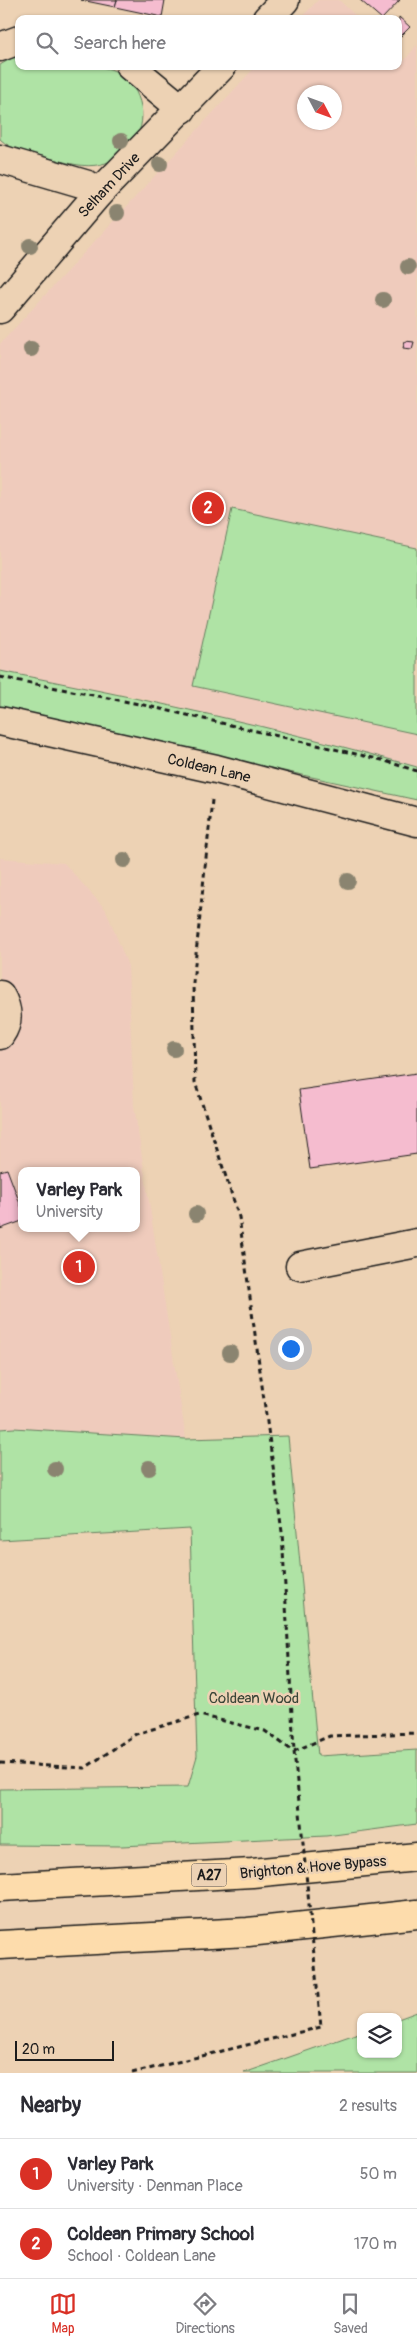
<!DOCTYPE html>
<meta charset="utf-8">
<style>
:root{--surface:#fff;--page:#f2f2f3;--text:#2b2b33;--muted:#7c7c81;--line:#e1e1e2;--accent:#d93025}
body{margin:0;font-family:Pangolin,sans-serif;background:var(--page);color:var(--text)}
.controls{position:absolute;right:15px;bottom:15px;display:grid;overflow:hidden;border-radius:10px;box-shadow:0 1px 4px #0004}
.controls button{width:45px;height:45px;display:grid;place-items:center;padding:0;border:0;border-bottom:1px solid var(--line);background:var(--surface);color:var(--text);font:25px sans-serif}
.compass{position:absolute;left:297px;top:85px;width:45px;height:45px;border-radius:50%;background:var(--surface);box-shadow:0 1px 4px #0004;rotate:131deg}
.scale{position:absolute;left:15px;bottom:12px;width:99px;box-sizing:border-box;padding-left:5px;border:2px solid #1c1c1c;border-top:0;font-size:14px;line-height:18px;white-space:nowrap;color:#1c1c1c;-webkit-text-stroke:4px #edd2b4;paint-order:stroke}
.you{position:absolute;left:290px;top:1348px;width:18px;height:18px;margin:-12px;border:4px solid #fff;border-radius:50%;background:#1a73e8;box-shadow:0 0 0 8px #1a73e833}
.badge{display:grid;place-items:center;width:32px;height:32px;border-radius:50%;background:var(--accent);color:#fff;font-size:16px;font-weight:700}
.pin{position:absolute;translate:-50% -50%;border:2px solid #fff;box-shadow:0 1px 5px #0006}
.popup{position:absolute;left:18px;top:1167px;width:122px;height:65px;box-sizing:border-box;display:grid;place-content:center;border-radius:10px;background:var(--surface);filter:drop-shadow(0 1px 4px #0005);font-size:16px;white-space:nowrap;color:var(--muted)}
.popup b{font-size:19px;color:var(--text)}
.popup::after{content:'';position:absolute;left:50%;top:100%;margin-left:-10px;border:10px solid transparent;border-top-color:var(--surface)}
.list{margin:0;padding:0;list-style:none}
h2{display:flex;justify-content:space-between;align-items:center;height:65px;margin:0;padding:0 20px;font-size:21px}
h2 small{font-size:16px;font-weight:400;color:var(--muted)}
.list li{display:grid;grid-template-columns:32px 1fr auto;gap:15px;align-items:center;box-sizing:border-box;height:70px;padding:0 20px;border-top:1px solid var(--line)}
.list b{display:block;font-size:19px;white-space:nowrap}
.list p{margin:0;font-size:16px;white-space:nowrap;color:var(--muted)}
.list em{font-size:16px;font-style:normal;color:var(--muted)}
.icon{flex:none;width:28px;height:28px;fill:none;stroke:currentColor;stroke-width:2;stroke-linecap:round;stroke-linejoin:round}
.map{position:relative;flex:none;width:417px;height:2073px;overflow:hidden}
.search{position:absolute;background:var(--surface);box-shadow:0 1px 4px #0004;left:15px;right:15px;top:15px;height:55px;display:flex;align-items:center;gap:12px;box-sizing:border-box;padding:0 18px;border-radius:10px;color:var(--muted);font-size:19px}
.sheet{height:205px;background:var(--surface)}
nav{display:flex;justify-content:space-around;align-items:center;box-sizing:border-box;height:70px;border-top:1px solid var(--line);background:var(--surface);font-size:14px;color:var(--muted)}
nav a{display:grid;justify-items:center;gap:2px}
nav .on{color:var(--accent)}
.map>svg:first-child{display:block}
</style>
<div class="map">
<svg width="417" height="2073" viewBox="0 0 417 2073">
<rect width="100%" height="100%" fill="#edd2b4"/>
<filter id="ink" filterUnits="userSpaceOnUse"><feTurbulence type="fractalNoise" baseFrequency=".02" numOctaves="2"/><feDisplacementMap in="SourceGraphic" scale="10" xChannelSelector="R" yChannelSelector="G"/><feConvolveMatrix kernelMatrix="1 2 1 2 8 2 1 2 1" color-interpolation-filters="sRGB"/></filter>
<g filter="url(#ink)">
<g fill="#efcbbc" fill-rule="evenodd">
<polygon points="318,0 339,0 359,19 300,19"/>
<path d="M417,45V767L334,744L141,698L0,671V344L256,66H398V57L404,61ZM304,92H334V122H304Z"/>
<path d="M0,858L64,863L106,910L128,966L134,1106L186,1439L14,1428L0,1429ZM22,1171H136V1228H22Z"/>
</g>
<g fill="#afe3a5" stroke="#668060">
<path d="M17,55H19V66C44,66 87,62 110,69C136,77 150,112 137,136C134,141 129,145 124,150C117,156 112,162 102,164C84,169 64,162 46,157C30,153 12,151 0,139V65Z"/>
<polygon points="232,509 417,548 417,734 193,686"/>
<path d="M0,671C140,698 280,728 417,767V800L0,709Z"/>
<polygon points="14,1428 186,1439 288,1436 318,1756 417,1750 417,1824 326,1836 122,1846 0,1845 0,1789 188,1787 197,1756 190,1529 0,1540 0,1429"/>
<polygon points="417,2012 417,2073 244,2073 361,2032 361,2054 398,2054 398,2019"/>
</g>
<g fill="#f5bccf" stroke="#1c1c1c">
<polygon points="81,0 117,0 115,7"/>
<polygon points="117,0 165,0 162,17 115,7"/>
<polygon points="360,0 400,0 382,19"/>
<polygon points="399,17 410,27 401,36 398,34"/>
<polygon points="405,341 414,342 412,349 403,348"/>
<polygon points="417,1073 417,1154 310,1169 299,1090"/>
<polygon points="7,1169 22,1209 22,1221 0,1229 0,1171"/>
</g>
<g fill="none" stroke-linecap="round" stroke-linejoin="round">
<defs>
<g id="street">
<polyline points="267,19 285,0"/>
<polyline points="0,47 19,40"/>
<polyline points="130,66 182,109"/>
<polyline points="0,159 88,185 98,194"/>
<polyline points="0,309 98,194 222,66"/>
<path d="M0,995C8,1009 10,1021 0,1035"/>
<polyline points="300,1266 417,1243"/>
</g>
<polyline id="secondary" points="0,721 216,769 417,822"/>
<g id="highway">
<polyline points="0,1887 252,1873 417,1857"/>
<polyline points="0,1945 248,1932 417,1914"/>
</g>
</defs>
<use href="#street" stroke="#1c1c1c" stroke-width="31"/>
<use href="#secondary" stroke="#1c1c1c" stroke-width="31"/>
<use href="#highway" stroke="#1c1c1c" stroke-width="31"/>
<g stroke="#1c1c1c" stroke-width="3" stroke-dasharray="5 4" stroke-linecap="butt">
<polyline points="0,677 139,704 382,760 417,771"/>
<polyline points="212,800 193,983 195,1082 239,1217 282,1532 294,1751"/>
<polyline points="294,1751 330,1736 417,1733"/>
<polyline points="0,1763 85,1768 136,1734 199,1715 265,1731 293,1751"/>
<polyline points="132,2073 321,2027"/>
</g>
<use href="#street" stroke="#edd2b4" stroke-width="28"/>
<use href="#secondary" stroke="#edd2b4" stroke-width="28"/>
<use href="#highway" stroke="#fddcac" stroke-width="28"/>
<polyline stroke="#1c1c1c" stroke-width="3" stroke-dasharray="5 4" stroke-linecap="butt" points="294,1751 321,2027"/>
</g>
<g fill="#8a846f">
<circle cx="121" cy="141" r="8"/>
<circle cx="160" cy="164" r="8"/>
<circle cx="117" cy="213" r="8"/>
<circle cx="30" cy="246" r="8"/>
<circle cx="408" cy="267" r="8"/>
<circle cx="383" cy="300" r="8"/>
<circle cx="31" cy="349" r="8"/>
<circle cx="124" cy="860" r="8"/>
<circle cx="348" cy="881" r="8"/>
<circle cx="174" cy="1049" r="8"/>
<circle cx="196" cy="1214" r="8"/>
<circle cx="230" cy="1353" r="8"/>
<circle cx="149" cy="1468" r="8"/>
<circle cx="55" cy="1469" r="8"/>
</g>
</g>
<g text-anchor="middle" stroke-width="5" stroke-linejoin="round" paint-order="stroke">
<rect fill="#edd2b4" stroke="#5b534a" stroke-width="1" x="191.5" y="1863.5" width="35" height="23" rx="4"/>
<g font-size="14" font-weight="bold" fill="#1c1c1c">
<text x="209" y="1880">A27</text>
</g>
<g font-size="15" fill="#1c1c1c" stroke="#edd2b4">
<text transform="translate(109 185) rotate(-47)" y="5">Selham Drive</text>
<text transform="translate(209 768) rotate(13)" y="5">Coldean Lane</text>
<text transform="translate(313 1867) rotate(-5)" y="5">Brighton &amp; Hove Bypass</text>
</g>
<g font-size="15" fill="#394437" stroke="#edd2b4">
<text x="254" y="1703">Coldean Wood</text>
</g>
</g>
</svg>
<div class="controls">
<button><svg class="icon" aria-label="layers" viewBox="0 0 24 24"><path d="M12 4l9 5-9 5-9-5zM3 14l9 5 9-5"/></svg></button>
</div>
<svg class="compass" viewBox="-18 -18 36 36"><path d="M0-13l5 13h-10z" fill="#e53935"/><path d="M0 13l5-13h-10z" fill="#7c7c81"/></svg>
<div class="scale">20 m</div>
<div class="you"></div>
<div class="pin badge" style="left:79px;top:1267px">1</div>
<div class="popup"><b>Varley Park</b>University</div>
<div class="pin badge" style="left:208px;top:508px">2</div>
<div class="search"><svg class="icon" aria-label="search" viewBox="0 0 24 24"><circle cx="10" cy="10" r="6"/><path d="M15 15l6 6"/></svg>Search here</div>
</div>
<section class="sheet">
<h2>Nearby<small>2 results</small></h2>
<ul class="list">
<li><span class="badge">1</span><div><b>Varley Park</b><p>University · Denman Place</p></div><em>50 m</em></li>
<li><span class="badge">2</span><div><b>Coldean Primary School</b><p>School · Coldean Lane</p></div><em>170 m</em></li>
</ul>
</section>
<nav>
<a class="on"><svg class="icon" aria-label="map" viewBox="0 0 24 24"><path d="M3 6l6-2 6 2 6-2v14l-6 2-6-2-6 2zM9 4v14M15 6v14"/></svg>Map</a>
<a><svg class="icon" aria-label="directions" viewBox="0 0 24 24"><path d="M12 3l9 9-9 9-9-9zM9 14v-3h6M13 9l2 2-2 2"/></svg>Directions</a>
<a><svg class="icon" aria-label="saved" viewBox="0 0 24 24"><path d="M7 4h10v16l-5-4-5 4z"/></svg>Saved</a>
</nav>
